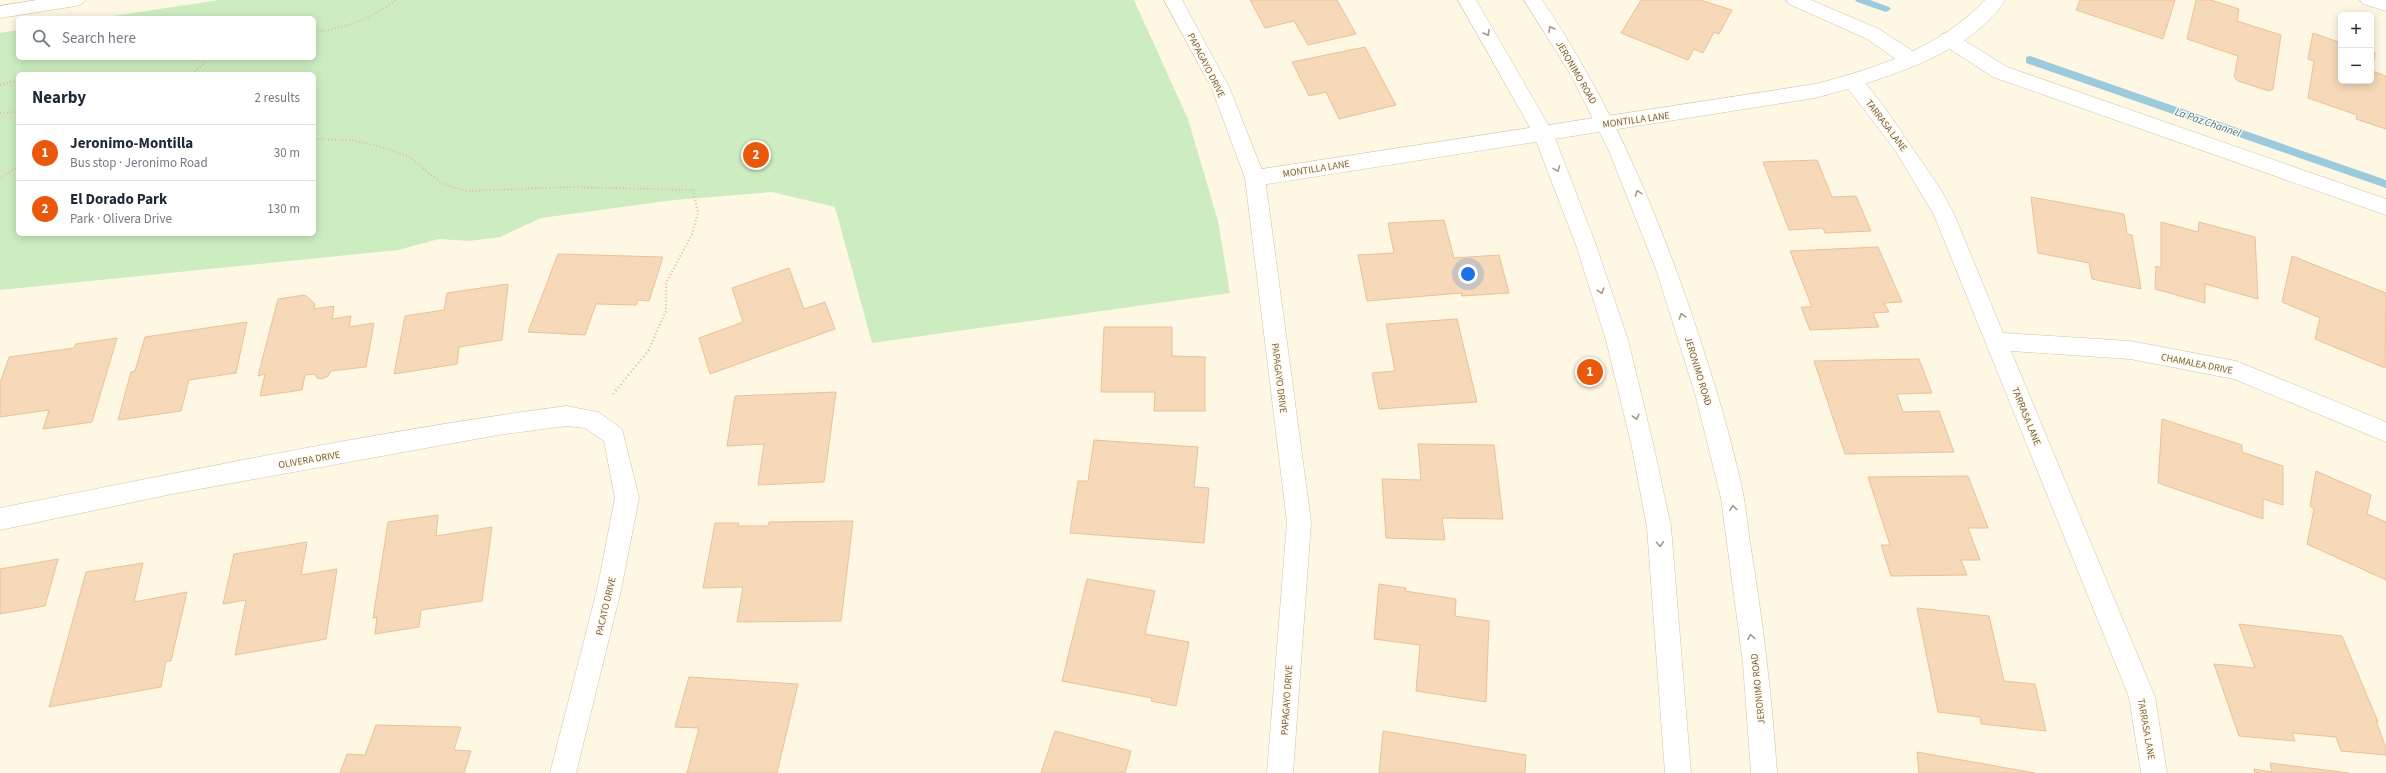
<!DOCTYPE html>
<meta charset="utf-8">
<style>
:root{--surface:#fff;--page:#f6f6f7;--text:#1f2937;--muted:#747a83;--line:#e0e1e3;--accent:#ea580c}
body{margin:0;font-family:"Source Sans 3",sans-serif;background:var(--page);color:var(--text)}
.controls{position:absolute;right:12px;top:12px;display:grid;overflow:hidden;border-radius:6px;box-shadow:0 2px 10px #0003}
.controls button{width:36px;height:36px;display:grid;place-items:center;padding:0;border:0;border-bottom:1px solid var(--line);background:var(--surface);color:var(--text);font:20px sans-serif}
.you{position:absolute;left:1468px;top:274px;width:14px;height:14px;margin:-10px;border:3px solid #fff;border-radius:50%;background:#1a73e8;box-shadow:0 0 0 6px #1a73e833}
.badge{display:grid;place-items:center;width:26px;height:26px;border-radius:50%;background:var(--accent);color:#fff;font-size:13px;font-weight:700}
.pin{position:absolute;translate:-50% -50%;border:2px solid #fff;box-shadow:0 1px 4px #0006}
.list{margin:0;padding:0;list-style:none}
h2{display:flex;justify-content:space-between;align-items:center;height:52px;margin:0;padding:0 16px;font-size:17px}
h2 small{font-size:13px;font-weight:400;color:var(--muted)}
.list li{display:grid;grid-template-columns:26px 1fr auto;gap:12px;align-items:center;box-sizing:border-box;height:56px;padding:0 16px;border-top:1px solid var(--line)}
.list b{display:block;font-size:15px;white-space:nowrap}
.list p{margin:0;font-size:13px;white-space:nowrap;color:var(--muted)}
.list em{font-size:13px;font-style:normal;color:var(--muted)}
.icon{flex:none;width:22px;height:22px;fill:none;stroke:currentColor;stroke-width:2;stroke-linecap:round;stroke-linejoin:round}
.map{position:relative;flex:none;width:2386px;height:773px;overflow:hidden}
.search{position:absolute;background:var(--surface);box-shadow:0 2px 10px #0003;left:16px;top:16px;width:300px;height:44px;display:flex;align-items:center;gap:10px;box-sizing:border-box;padding:0 14px;border-radius:6px;color:var(--muted);font-size:15px}
.panel{position:absolute;background:var(--surface);box-shadow:0 2px 10px #0003;left:16px;top:72px;width:300px;height:164px;border-radius:6px}
.map>svg:first-child{display:block}
</style>
<div class="map">
<svg width="2386" height="773" viewBox="0 0 2386 773">
<rect width="100%" height="100%" fill="#fef7e3"/>
<path fill="#cdedc0" fill-rule="evenodd" d="M219,0H1134L1188,119L1218,221L1230,293L872,343L835,207L772,192L674,200L541,218L500,237L469,241L439,239L398,250L0,290V33L18,30V58H314V18H100ZM18,74H314V234H18Z"/>
<g fill="none" stroke-linecap="round" stroke-linejoin="round">
<g fill="#9bcadd" fill-rule="evenodd">
<polygon points="1855,0 1870,0 1889,7 1891,9 1886,12 1857,2"/>
<polygon points="2030,56 2386,180 2386,188 2026,63 2026,57"/>
</g>
</g>
<g fill="#f6d9b8" stroke="#ebc197">
<polygon points="1250,0 1337,0 1356,34 1308,45 1294,21 1265,28"/>
<polygon points="1641,0 1700,0 1732,10 1719,34 1714,32 1703,53 1694,49 1688,60 1621,33"/>
<polygon points="2080,0 2175,0 2163,39 2076,10"/>
<polygon points="2196,0 2211,0 2239,9 2237,21 2281,35 2273,89 2269,91 2238,81 2234,77 2238,56 2187,39"/>
<polygon points="2313,33 2341,43 2341,81 2371,81 2371,52 2375,53 2372,71 2386,76 2386,129 2356,119 2357,115 2308,98 2314,61 2308,59"/>
<polygon points="1365,47 1396,105 1339,119 1326,92 1309,96 1292,62"/>
<polygon points="1817,160 1832,197 1856,196 1871,231 1825,233 1823,228 1789,230 1763,162"/>
<polygon points="2031,197 2124,214 2127,234 2132,235 2141,289 2092,279 2089,263 2038,253"/>
<polygon points="1444,220 1454,258 1499,255 1509,293 1462,296 1461,293 1367,301 1358,255 1394,253 1388,223"/>
<polygon points="2161,222 2198,232 2199,222 2255,237 2258,299 2205,284 2205,303 2155,289 2156,266 2161,268"/>
<polygon points="1878,247 1902,302 1884,303 1889,312 1873,313 1879,327 1810,330 1801,307 1812,307 1790,251"/>
<polygon points="558,254 663,257 649,301 638,300 636,305 596,304 585,335 528,332"/>
<polygon points="2292,256 2386,293 2385,368 2315,339 2320,318 2282,302"/>
<polygon points="789,268 804,309 825,302 835,329 710,374 699,338 743,322 732,288"/>
<polygon points="508,284 502,340 459,347 457,364 394,374 405,316 444,310 447,293"/>
<polygon points="305,295 315,304 314,309 334,306 332,319 351,316 349,327 374,323 366,367 331,371 328,376 322,379 317,378 315,374 305,375 302,390 260,396 265,374 258,376 278,299"/>
<polygon points="1457,319 1477,402 1379,409 1372,373 1395,371 1386,324"/>
<polygon points="247,322 236,373 189,380 181,411 118,420 131,372 135,371 145,337"/>
<polygon points="1104,327 1172,327 1172,356 1205,357 1205,411 1154,411 1155,392 1101,392"/>
<polygon points="117,338 92,422 43,429 49,410 0,417 0,383 9,357 74,348 76,344"/>
<polygon points="1919,359 1932,393 1897,394 1903,412 1939,411 1954,452 1845,454 1814,361"/>
<polygon points="836,392 824,482 758,485 764,444 727,446 735,396"/>
<polygon points="2162,419 2242,445 2242,452 2283,466 2283,505 2263,499 2263,519 2158,483"/>
<polygon points="1094,440 1198,447 1194,487 1209,488 1204,543 1070,533 1078,481 1088,481"/>
<polygon points="1418,444 1494,445 1503,519 1442,518 1445,540 1386,538 1382,479 1421,480"/>
<polygon points="2316,471 2371,495 2367,514 2386,522 2386,580 2307,544 2314,509 2310,506"/>
<polygon points="1968,476 1988,528 1968,528 1980,560 1961,560 1967,575 1891,576 1881,545 1890,545 1868,477"/>
<polygon points="438,515 436,536 492,527 482,601 421,610 419,627 375,634 377,617 373,618 388,522"/>
<polygon points="853,521 841,621 737,622 743,587 703,588 715,523 739,523 738,526 768,526 769,522"/>
<polygon points="307,542 301,575 337,569 326,639 235,655 246,600 223,604 234,554"/>
<polygon points="58,559 45,606 0,614 0,569"/>
<polygon points="143,563 134,602 187,592 171,661 166,661 161,687 49,707 86,572"/>
<polygon points="1087,579 1155,591 1145,634 1189,642 1176,706 1151,701 1152,698 1062,681"/>
<polygon points="1379,584 1406,588 1405,591 1456,599 1455,616 1489,621 1486,702 1416,691 1420,645 1374,639"/>
<polygon points="1917,608 1989,616 2004,681 2035,684 2046,731 1981,724 1980,717 1938,712"/>
<polygon points="2239,624 2342,636 2378,722 2376,721 2386,748 2386,755 2341,751 2336,737 2292,733 2295,741 2239,736 2214,664 2255,668"/>
<polygon points="689,677 798,684 777,773 687,773 699,728 675,727"/>
<polygon points="376,725 461,727 454,750 471,751 464,773 340,773 347,754 365,755"/>
<polygon points="1055,731 1131,751 1125,773 1041,773"/>
<polygon points="1383,731 1526,755 1525,773 1379,773"/>
<polygon points="1917,752 2035,773 1919,773"/>
<polygon points="2270,763 2349,773 2255,773 2254,769 2272,772"/>
</g>
<g fill="none" stroke-linecap="round" stroke-linejoin="round">
<defs>
<g id="service">
<polygon points="1786,0 1811,0 1879,29 1917,54 1919,59 1917,64 1910,66 1903,64 1867,39 1789,4"/>
<polygon points="1948,33 1954,34 2007,67 2386,199 2386,215 1993,77 1942,44 1939,39 1942,34"/>
</g>
<g id="minor">
<polygon points="37,0 85,0 82,4 76,6 0,18 0,6"/>
<polygon points="1164,0 1182,0 1230,89 1265,178 1311,522 1293,773 1267,773 1287,522 1245,178 1212,89"/>
<polygon points="2360,0 2386,0 2386,11 2363,4"/>
<polygon points="1853,74 1860,76 1885,108 1941,190 1954,214 2003,333 2130,341 2236,361 2386,422 2386,442 2234,379 2130,359 2011,351 2155,697 2167,773 2141,773 2129,697 1934,215 1895,150 1846,86 1844,81 1846,76"/>
<path d="M566,406L598,412L622,429L639,498L621,590L576,773H550L597,590L615,498L604,441L585,428L566,426L498,435L172,494L0,530V508C188,471 376,431 566,406Z"/>
</g>
<path id="tertiary" d="M1985,0H2005C1972,55 1874,82 1815,98L1255,186L1248,183L1245,178L1248,173L1255,170L1815,84C1877,68 1940,48 1985,0Z"/>
<g id="secondary">
<polygon points="1458,0 1476,0 1553,133 1596,245 1628,340 1653,443 1671,527 1691,773 1665,773 1647,527 1631,443 1606,340 1576,245 1533,133"/>
<path d="M1524,0H1542C1611,102 1658,213 1697,330C1713,379 1729,429 1740,480C1746,502 1747,526 1751,549C1763,623 1772,698 1777,773H1751L1743,663L1721,498L1696,397L1657,272L1609,151L1571,75Z"/>
</g>
</defs>
<use href="#service" stroke="#d1bfa8" stroke-width="1"/>
<use href="#minor" stroke="#d1bfa8" stroke-width="1"/>
<use href="#tertiary" stroke="#d1bfa8" stroke-width="1"/>
<use href="#secondary" stroke="#d4c1a5" stroke-width="1"/>
<g stroke="#dcbc9b" stroke-width="2" stroke-dasharray="1 2.5" stroke-linecap="butt">
<path d="M314,32C345,29 371,18 396,0"/>
<polyline points="48,74 67,74"/>
<polyline points="192,74 210,58"/>
<polyline points="0,85 18,80"/>
<polyline points="0,113 18,112"/>
<polyline points="314,139 352,140 386,148 411,158 441,183 466,191 571,187 693,190 698,213 692,234 666,283 666,311 648,351"/>
<polyline points="0,178 18,167"/>
</g>
<polyline stroke="#dcbc9b" stroke-width="2.5" stroke-dasharray="1 3" stroke-linecap="butt" points="613,394 649,350"/>
<use href="#service" fill="#fff" fill-rule="evenodd"/>
<use href="#minor" fill="#fff" fill-rule="evenodd"/>
<use href="#tertiary" fill="#fff" fill-rule="evenodd"/>
<use href="#secondary" fill="#fff" fill-rule="evenodd"/>
</g>
<defs><path id="oneway-chevron" d="M-2-3.5L2.5 0L-2 3.5" fill="none" stroke-width="1.6" stroke-linecap="round" stroke-linejoin="round"/></defs>
<g stroke="#a89787">
<use href="#oneway-chevron" transform="translate(1551 29) rotate(-121)"/>
<use href="#oneway-chevron" transform="translate(1487 33) rotate(60)"/>
<use href="#oneway-chevron" transform="translate(1557 169) rotate(69)"/>
<use href="#oneway-chevron" transform="translate(1638 193) rotate(-110)"/>
<use href="#oneway-chevron" transform="translate(1601 291) rotate(72)"/>
<use href="#oneway-chevron" transform="translate(1682 316) rotate(-108)"/>
<use href="#oneway-chevron" transform="translate(1636 417) rotate(76)"/>
<use href="#oneway-chevron" transform="translate(1733 508) rotate(-99)"/>
<use href="#oneway-chevron" transform="translate(1660 544) rotate(85)"/>
<use href="#oneway-chevron" transform="translate(1751 637) rotate(-97)"/>
</g>
<g text-anchor="middle" stroke-width="3" stroke-linejoin="round" paint-order="stroke">
<g font-size="10" fill="#795f46" stroke="#fffaeb">
<text transform="translate(1207 65) rotate(63)" y="4">PAPAGAYO DRIVE</text>
<text transform="translate(1577 72) rotate(60)" y="4">JERONIMO ROAD</text>
<text transform="translate(1636 119) rotate(-8)" y="4">MONTILLA LANE</text>
<text transform="translate(1887 125) rotate(53)" y="4">TARRASA LANE</text>
<text transform="translate(1316 168) rotate(-9)" y="4">MONTILLA LANE</text>
<text transform="translate(2197 363) rotate(11)" y="4">CHAMALEA DRIVE</text>
<text transform="translate(1699 371) rotate(73)" y="4">JERONIMO ROAD</text>
<text transform="translate(1280 378) rotate(83)" y="4">PAPAGAYO DRIVE</text>
<text transform="translate(2027 416) rotate(68)" y="4">TARRASA LANE</text>
<text transform="translate(309 459) rotate(-10)" y="4">OLIVERA DRIVE</text>
<text transform="translate(605 606) rotate(-77)" y="4">PACATO DRIVE</text>
<text transform="translate(1757 689) rotate(-96)" y="4">JERONIMO ROAD</text>
<text transform="translate(1286 700) rotate(-86)" y="4">PAPAGAYO DRIVE</text>
<text transform="translate(2147 729) rotate(80)" y="4">TARRASA LANE</text>
</g>
<g font-size="11" font-style="italic" fill="#3e778f" stroke="#fffaeb">
<text transform="translate(2208 122) rotate(19)" y="4">La Paz Channel</text>
</g>
</g>
</svg>
<div class="controls">
<button>+</button>
<button>−</button>
</div>
<div class="you"></div>
<div class="pin badge" style="left:1590px;top:372px">1</div>
<div class="pin badge" style="left:756px;top:155px">2</div>
<div class="search"><svg class="icon" aria-label="search" viewBox="0 0 24 24"><circle cx="10" cy="10" r="6"/><path d="M15 15l6 6"/></svg>Search here</div>
<section class="panel">
<h2>Nearby<small>2 results</small></h2>
<ul class="list">
<li><span class="badge">1</span><div><b>Jeronimo-Montilla</b><p>Bus stop · Jeronimo Road</p></div><em>30 m</em></li>
<li><span class="badge">2</span><div><b>El Dorado Park</b><p>Park · Olivera Drive</p></div><em>130 m</em></li>
</ul>
</section>
</div>
